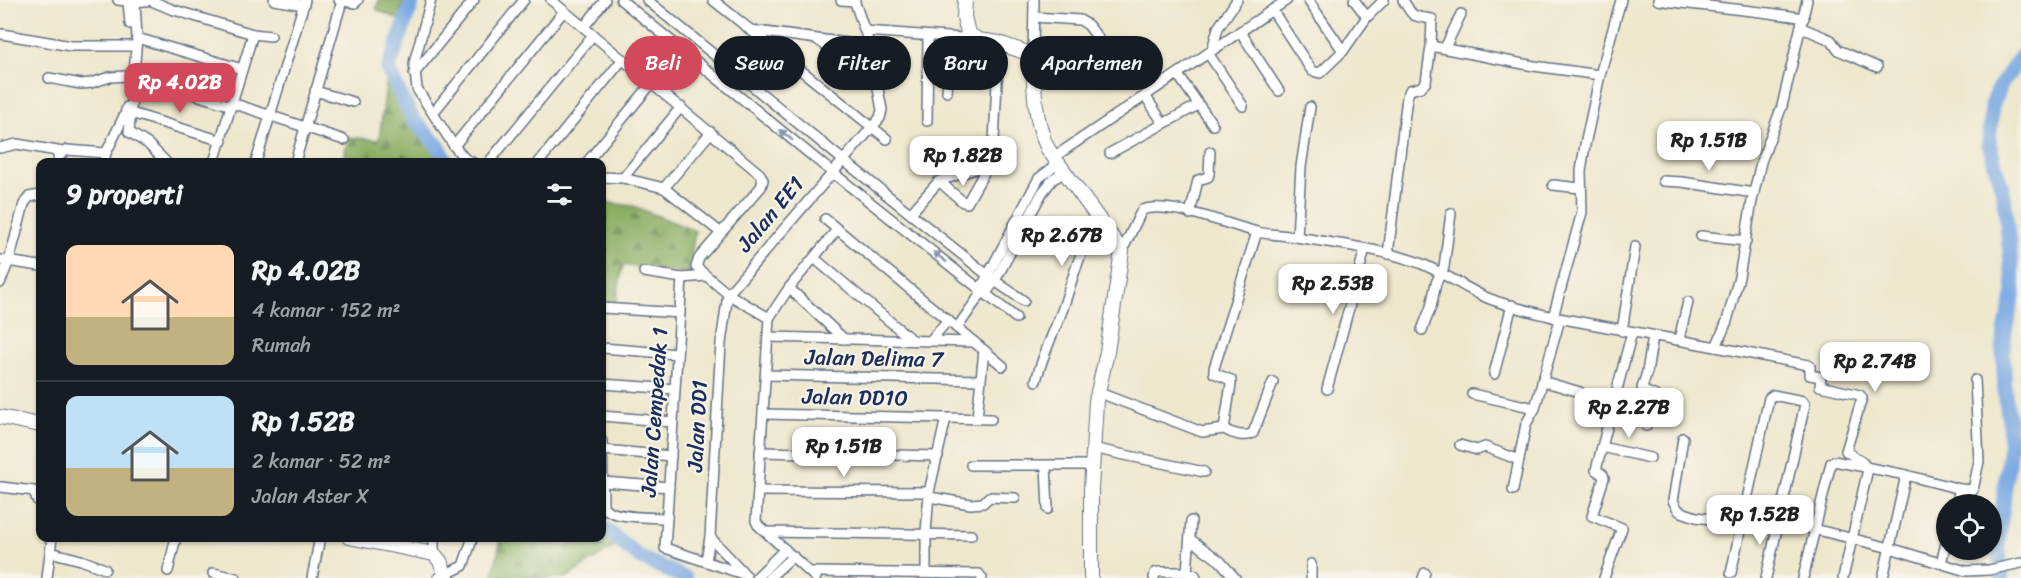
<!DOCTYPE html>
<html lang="id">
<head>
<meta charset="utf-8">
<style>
	:root { --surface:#171b24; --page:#242831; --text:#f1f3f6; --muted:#9ea1a6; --line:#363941; --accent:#d1495b }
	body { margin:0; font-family:Sriracha,sans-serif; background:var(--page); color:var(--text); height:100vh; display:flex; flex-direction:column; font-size:22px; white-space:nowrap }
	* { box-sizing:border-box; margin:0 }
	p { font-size:20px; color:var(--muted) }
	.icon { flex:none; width:33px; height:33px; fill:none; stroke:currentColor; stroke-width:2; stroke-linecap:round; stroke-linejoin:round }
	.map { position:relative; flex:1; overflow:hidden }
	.details { position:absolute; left:36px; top:158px; width:570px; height:384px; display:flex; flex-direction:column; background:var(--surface); border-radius:12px; box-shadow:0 2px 4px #0004 }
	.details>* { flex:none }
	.top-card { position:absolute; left:624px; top:36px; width:570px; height:54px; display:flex; gap:12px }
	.tools { position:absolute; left:1936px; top:494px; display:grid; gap:12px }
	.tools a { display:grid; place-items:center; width:66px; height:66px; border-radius:50%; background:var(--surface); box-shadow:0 2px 4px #0004; font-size:30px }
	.price { position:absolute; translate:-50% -51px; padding:0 14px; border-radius:12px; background:#fff; color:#222; font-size:20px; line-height:39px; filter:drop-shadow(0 2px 3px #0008) }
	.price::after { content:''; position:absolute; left:50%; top:36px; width:18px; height:14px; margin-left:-9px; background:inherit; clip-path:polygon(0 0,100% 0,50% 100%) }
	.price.active { background:var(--accent); color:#fff }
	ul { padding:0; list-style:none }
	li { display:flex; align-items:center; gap:18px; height:150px; padding:0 30px }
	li+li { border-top:2px solid var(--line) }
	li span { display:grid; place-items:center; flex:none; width:168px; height:120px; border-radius:12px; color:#555 }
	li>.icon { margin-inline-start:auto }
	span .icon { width:72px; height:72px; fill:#fffc; stroke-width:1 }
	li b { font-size:26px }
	h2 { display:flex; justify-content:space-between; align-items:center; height:72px; padding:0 30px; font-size:26px }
	.pill { padding:0 21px; border-radius:27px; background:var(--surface); box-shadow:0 2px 4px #0004; font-size:21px; line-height:54px }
	.pill.active { background:var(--accent); color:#fff }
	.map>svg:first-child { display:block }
	.forest { fill:url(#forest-firs); stroke:#526f61; stroke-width:1.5 }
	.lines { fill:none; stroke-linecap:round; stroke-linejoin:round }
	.river { stroke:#78a8e3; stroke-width:15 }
	.street-casing { stroke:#646f84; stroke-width:12 }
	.secondary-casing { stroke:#646f84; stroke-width:16 }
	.street { stroke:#fff; stroke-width:9 }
	.secondary { stroke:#fff; stroke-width:14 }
	.oneway { fill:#8d97ae }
	.labels { text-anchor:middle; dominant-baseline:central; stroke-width:4.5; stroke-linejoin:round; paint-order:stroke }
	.street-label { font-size:22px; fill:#1b2f5e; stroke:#f7f3e8 }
</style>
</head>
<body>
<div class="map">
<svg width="2021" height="578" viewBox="0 0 2021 578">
	<defs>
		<pattern id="forest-firs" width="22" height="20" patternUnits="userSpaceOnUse" patternTransform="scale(1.5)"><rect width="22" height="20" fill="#8aaf64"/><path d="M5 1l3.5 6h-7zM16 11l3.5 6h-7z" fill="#708f56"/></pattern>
	</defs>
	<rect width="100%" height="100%" fill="#f7f3e8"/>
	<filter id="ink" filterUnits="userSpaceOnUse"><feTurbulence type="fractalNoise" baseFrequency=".0167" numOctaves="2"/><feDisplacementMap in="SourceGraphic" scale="12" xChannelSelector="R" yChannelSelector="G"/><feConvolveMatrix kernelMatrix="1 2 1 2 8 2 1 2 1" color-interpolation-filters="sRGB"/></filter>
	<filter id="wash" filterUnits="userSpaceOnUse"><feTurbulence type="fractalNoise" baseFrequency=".008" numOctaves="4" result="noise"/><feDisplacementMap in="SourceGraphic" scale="24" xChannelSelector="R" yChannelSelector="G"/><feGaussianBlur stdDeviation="1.35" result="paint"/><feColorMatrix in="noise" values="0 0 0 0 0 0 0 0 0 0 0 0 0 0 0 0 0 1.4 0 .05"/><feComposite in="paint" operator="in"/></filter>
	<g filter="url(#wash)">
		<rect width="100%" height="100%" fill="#ede7cc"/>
		<g class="forest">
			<path d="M379 0H413L404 22 376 9Z"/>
			<path d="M388 70 413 119 439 147 447 162H344L347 137 379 140Z"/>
			<path d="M602 202 633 206 695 231 688 274 623 265 615 308 602 309Z"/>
			<path d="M602 526 620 543 566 578H495L493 576 501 537H602Z"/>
		</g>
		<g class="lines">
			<g class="river">
				<path d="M413 0 388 70 413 119 439 147 447 162"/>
				<path d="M602 527 639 557 685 578"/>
				<path d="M2002 578 1998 545 2010 446 2009 421 2005 393 2003 351 2005 331 2014 292 2004 196 1989 143 1992 106 1999 88 2021 56"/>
			</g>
		</g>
	</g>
	<g filter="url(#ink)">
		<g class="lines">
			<defs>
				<g id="street">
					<path d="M118 0 135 2 154 0"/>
					<path d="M274 0 304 5"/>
					<path d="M339 0 355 3 358 0"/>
					<path d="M431 0 414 63 417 89 454 146 465 159 472 162"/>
					<path d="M551 0 760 174 763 180 761 187 699 258 696 267 728 294 769 318 756 521 758 525 816 578"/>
					<path d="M621 0 832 172 1016 318"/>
					<path d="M647 0 843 160 995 281 1024 301"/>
					<path d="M713 0 887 139"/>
					<path d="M841 0 855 1"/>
					<path d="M1308 0 1343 51"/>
					<path d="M1354 0 1367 17"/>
					<path d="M1403 0C1414 18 1411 16 1432 19L1431 46"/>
					<path d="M1658 0C1707 7 1755 10 1804 18"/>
					<path d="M128 1 130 24"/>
					<path d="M152 1 171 9 253 34 271 36"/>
					<path d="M135 2 137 38 129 132 148 144 166 162"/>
					<path d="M1272 10 1312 71 1320 73 1343 51 1367 17 1384 0"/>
					<path d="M1034 17 1080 20 1088 25 1098 38"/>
					<path d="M584 27 605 0"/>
					<path d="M1802 28 1831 40 1838 50 1845 53 1877 67"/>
					<path d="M750 30 870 46"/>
					<path d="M865 31 976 39"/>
					<path d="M1240 31 1279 91"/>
					<path d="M2 34 71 46H131"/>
					<path d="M137 38 242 69"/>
					<path d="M818 40 877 83"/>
					<path d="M1445 48 1461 14"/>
					<path d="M1212 50 1218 28 1237 0"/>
					<path d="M1208 53 1243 106"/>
					<path d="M1033 55 1034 0"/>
					<path d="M414 74 474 0"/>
					<path d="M1178 75 1213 125"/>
					<path d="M134 76 232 106"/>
					<path d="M49 78 81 84 91 83 110 77 128 76"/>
					<path d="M315 91 353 102"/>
					<path d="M947 92 951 38"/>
					<path d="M1146 97 1163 123"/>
					<path d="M232 103 344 140"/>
					<path d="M131 113 222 141"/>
					<path d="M433 113 524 0"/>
					<path d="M927 121 928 36"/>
					<path d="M994 141 999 43"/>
					<path d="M454 146 564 11"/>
					<path d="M0 148 17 144 63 152"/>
					<path d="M1110 153 1198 105"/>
					<path d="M58 157 67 150 106 153"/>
					<path d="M1054 157 1287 0"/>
					<path d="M104 162 106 153 125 114 127 107"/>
					<path d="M214 162 253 34"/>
					<path d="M256 162 305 0"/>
					<path d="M295 162 342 1"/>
					<path d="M489 162 593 35"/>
					<path d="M539 162 623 59"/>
					<path d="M587 162 652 83"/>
					<path d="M602 177 623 178 664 188 720 232"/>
					<path d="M623 178 681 107"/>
					<path d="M1663 181 1682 182 1754 193"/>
					<path d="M1553 185 1580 188"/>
					<path d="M664 188 711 132"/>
					<path d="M911 213 939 181 981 167H984L985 171 967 203 963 202 939 181"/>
					<path d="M1190 214 1198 180 1208 177 1209 174 1210 152"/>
					<path d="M825 219 1003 366"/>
					<path d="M1257 232 1214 368V373L1231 380V384L1224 429C1232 434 1245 438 1253 433L1273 382"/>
					<path d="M1701 236 1746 241"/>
					<path d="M1297 237 1301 167 1310 107"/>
					<path d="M1122 251 1142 210C1168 200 1228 225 1257 232 1271 235 1287 235 1302 238 1339 244 1378 249 1414 261 1438 269 1460 285 1483 296 1505 306 1530 311 1553 317L1582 212 1581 171 1585 145 1600 75 1621 0"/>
					<path d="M1388 254 1407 97 1410 90 1421 87 1426 82 1431 46 1534 66 1600 75"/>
					<path d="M814 258 912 340"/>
					<path d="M0 260 40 266"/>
					<path d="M644 272 682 278 706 276"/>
					<path d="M682 278 665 548 746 575"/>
					<path d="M0 283 9 261 24 204 29 197 40 195"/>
					<path d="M789 288 844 339"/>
					<path d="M982 294 986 293 995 281 1042 193 1053 179 1065 172"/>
					<path d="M602 308 680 313"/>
					<path d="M1553 317 1716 347 1727 321 1739 277 1752 201 1761 162 1782 106 1807 0"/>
					<path d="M769 318 789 288 835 232 839 231"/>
					<path d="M957 328 980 295V289L988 275 1033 189 1039 178 1059 163"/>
					<path d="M1422 330 1431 307 1436 283 1444 267 1451 213"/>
					<path d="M1622 331 1635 247"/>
					<path d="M768 337 974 342"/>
					<path d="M1679 339 1688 302"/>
					<path d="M930 341 948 320"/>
					<path d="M1716 347 1808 365 1810 366V375L1821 377 1820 386 1860 395 1862 398 1846 451 1862 462 1868 469 1843 578"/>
					<path d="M602 348 677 354"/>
					<path d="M1494 374 1512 305"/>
					<path d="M766 375 980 380"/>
					<path d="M1036 381C1042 357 1053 334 1062 311 1073 280 1078 247 1102 223"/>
					<path d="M1542 381 1580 392"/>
					<path d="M602 384 675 389"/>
					<path d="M1327 389 1365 249"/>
					<path d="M1097 392 1202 432 1224 429"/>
					<path d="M1472 394 1535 408 1560 319"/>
					<path d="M763 414 991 419"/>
					<path d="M602 416 673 422"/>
					<path d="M977 418 984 350"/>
					<path d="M1646 426 1656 401V396L1644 391 1642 388 1647 372 1653 336"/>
					<path d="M1683 438 1673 501 1679 511 1696 517 1717 520 1745 512 1890 548 1966 571 1989 570 2021 563"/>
					<path d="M602 441 603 506C611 519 651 517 667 518"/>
					<path d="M1460 445 1477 450 1485 447 1519 460"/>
					<path d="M1602 447 1650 458"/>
					<path d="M1092 448 1204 472"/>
					<path d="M603 450 671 456"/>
					<path d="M760 452 938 456"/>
					<path d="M971 465H1091"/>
					<path d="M1046 466 1048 509"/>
					<path d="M1906 475 1960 489 1973 490 1979 461 1975 380"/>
					<path d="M603 482 669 487"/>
					<path d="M1 487 34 491 37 500 40 501"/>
					<path d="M1513 490 1526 424 1535 408"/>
					<path d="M758 491 929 492"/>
					<path d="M929 497 971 504 983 503 989 497 1015 498"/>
					<path d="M1956 504 1960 489"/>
					<path d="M766 532 971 535"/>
					<path d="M434 537V554"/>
					<path d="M710 537 743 572"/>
					<path d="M1190 539 1220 561 1235 578"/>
					<path d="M50 552 81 560 105 569"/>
					<path d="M706 561 710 537 721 343 728 294 880 118 882 110 870 46 854 0"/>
					<path d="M1941 563 1947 539"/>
					<path d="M1311 564V578"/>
					<path d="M168 571 176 537"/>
					<path d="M811 572 979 574 982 578"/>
					<path d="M926 572V534L929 492 946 418"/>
					<path d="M1187 572 1191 521"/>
					<path d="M213 573 236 578"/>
					<path d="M1731 573 1769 398 1773 395 1803 401 1805 404 1766 578"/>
					<path d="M47 578 52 537"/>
					<path d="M312 578 320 537"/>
					<path d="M438 578 463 566 473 537"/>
					<path d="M756 578 785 549"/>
					<path d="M769 578 793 556"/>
					<path d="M1154 578 1155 573 1158 572H1187L1195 575 1196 578"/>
					<path d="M1423 578 1425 573"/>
					<path d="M1604 578 1622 528 1592 516 1604 478 1603 475 1596 470 1632 332"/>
					<path d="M1803 578 1831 463 1834 461 1906 475 1883 578"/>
				</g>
				<g id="secondary">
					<path d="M965 0 964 17 968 33 978 40 999 43 1033 55C1034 87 1034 121 1048 149L1122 251 1107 352 1096 401 1091 489V578"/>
					<path d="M0 417 40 425"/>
					<path d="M349 537 434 554 440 561 447 578"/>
				</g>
			</defs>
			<use href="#street" class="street-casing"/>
			<use href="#secondary" class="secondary-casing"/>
			<use href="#street" class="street"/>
			<use href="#secondary" class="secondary"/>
		</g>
		<defs><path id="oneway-solid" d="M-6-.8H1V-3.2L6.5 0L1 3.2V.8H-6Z" transform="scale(1.5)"/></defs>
		<g class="oneway">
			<use href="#oneway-solid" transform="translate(786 135) rotate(-141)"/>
			<use href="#oneway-solid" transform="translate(940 257) rotate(-142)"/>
		</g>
	</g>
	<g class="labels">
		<g class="street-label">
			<text transform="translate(770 214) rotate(-50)">Jalan EE1</text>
			<text transform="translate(874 358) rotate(1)">Jalan Delima 7</text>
			<text transform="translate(855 397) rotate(1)">Jalan DD10</text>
			<text transform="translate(654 412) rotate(-86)">Jalan Cempedak 1</text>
			<text transform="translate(697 426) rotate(-87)">Jalan DD1</text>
		</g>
	</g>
</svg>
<div class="tools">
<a><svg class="icon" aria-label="locate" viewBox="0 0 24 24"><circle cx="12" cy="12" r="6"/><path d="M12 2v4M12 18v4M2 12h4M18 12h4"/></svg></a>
</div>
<b class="price active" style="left:180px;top:114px">Rp 4.02B</b>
<b class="price" style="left:1709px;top:172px">Rp 1.51B</b>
<b class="price" style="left:963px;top:187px">Rp 1.82B</b>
<b class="price" style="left:1062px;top:267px">Rp 2.67B</b>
<b class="price" style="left:1333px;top:315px">Rp 2.53B</b>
<b class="price" style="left:1875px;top:393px">Rp 2.74B</b>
<b class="price" style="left:1629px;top:439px">Rp 2.27B</b>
<b class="price" style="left:844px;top:478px">Rp 1.51B</b>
<b class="price" style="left:1760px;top:546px">Rp 1.52B</b>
<div class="top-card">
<a class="pill active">Beli</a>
<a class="pill">Sewa</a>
<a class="pill">Filter</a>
<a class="pill">Baru</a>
<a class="pill">Apartemen</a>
</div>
<section class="details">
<h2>9 properti<svg class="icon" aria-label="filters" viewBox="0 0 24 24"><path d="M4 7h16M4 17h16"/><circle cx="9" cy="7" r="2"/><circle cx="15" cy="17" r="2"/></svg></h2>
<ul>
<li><span style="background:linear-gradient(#ffd9b3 60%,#c2b280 0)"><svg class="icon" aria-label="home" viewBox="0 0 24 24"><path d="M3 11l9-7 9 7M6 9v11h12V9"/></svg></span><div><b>Rp 4.02B</b><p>4 kamar · 152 m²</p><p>Rumah</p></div></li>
<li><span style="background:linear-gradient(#bfe0f5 60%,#c2b280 0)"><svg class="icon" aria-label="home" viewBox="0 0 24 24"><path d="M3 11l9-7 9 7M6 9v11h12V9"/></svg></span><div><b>Rp 1.52B</b><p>2 kamar · 52 m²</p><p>Jalan Aster X</p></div></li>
</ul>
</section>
</div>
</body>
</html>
